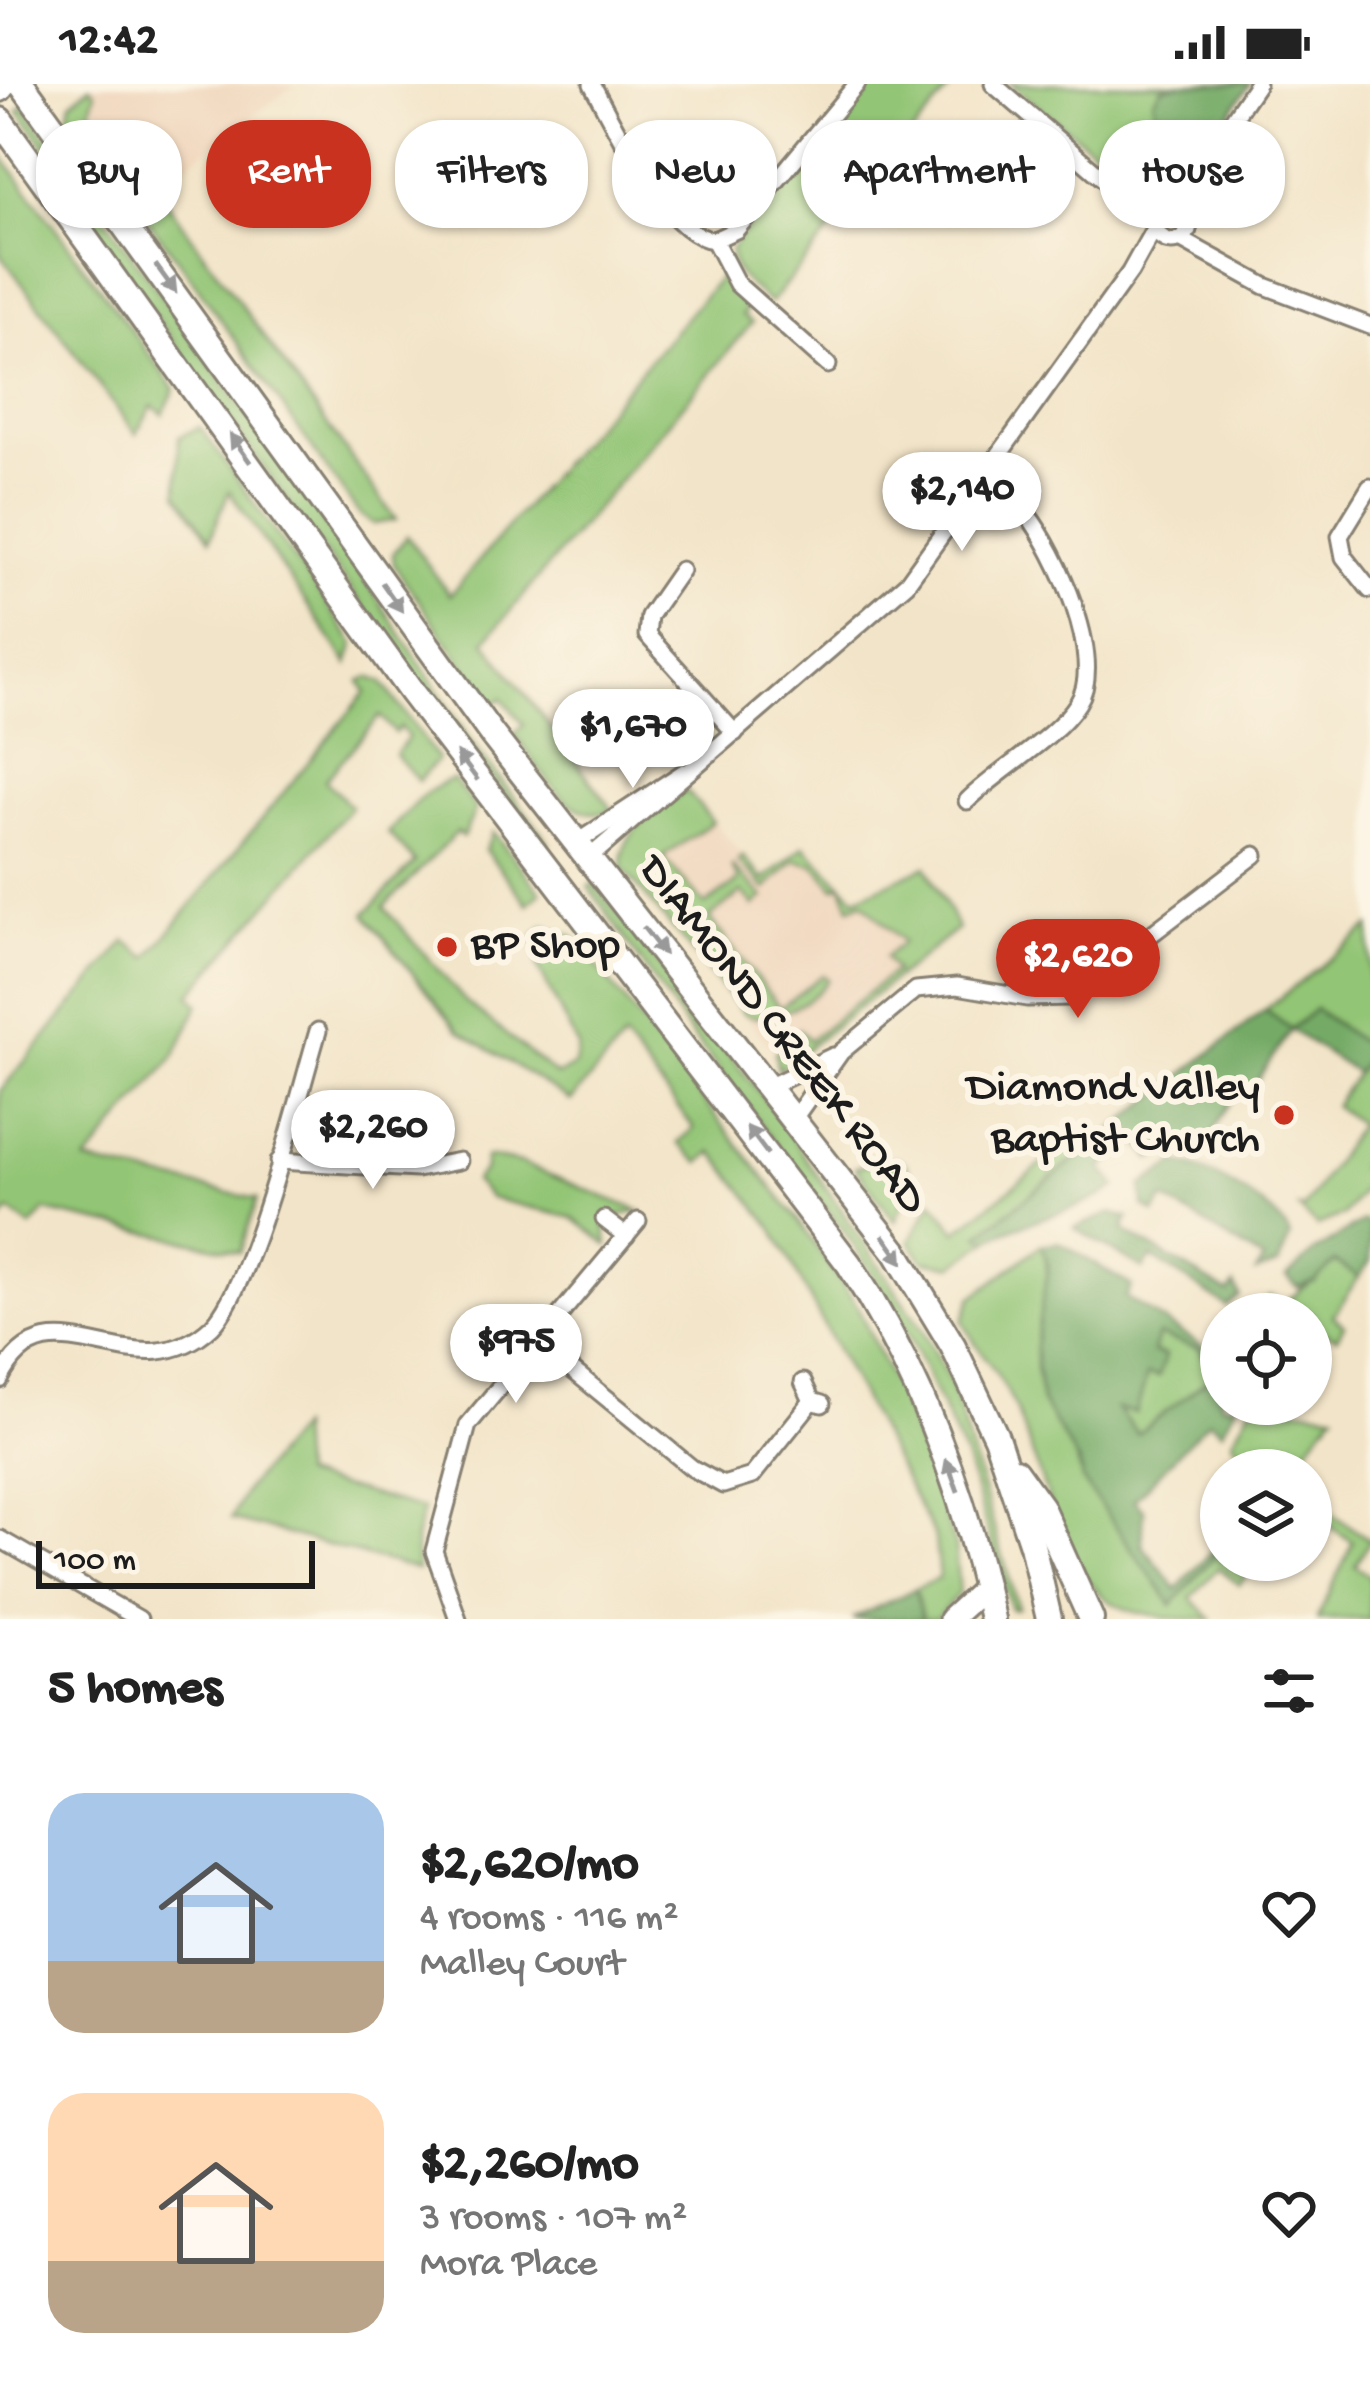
<!DOCTYPE html>
<html lang="en">
<head>
<meta charset="utf-8">
<style>
	:root { --surface:#fff; --page:#f6f6f6; --text:#222; --muted:#767676; --accent:#c8321e }
	body { margin:0; font-family:"Gochi Hand",sans-serif; background:var(--page); color:var(--text); height:100vh; display:flex; flex-direction:column; font-size:45px; white-space:nowrap }
	* { box-sizing:border-box; margin:0 }
	p { font-size:39px; color:var(--muted) }
	.icon { flex:none; width:66px; height:66px; fill:none; stroke:currentColor; stroke-width:2; stroke-linecap:round; stroke-linejoin:round }
	.map { position:relative; height:1535px; overflow:hidden }
	.drawer { display:flex; flex-direction:column; background:var(--surface); flex:1 }
	.drawer>* { flex:none }
	.banner { position:absolute; left:36px; top:36px; width:1299px; height:108px; display:flex; gap:24px }
	.fabs { position:absolute; left:1200px; top:1209px; display:grid; gap:24px }
	.fabs a { display:grid; place-items:center; width:132px; height:132px; border-radius:50%; background:var(--surface); box-shadow:0 3px 9px #0004; font-size:60px }
	.scale { position:absolute; left:36px; bottom:30px; width:279px; box-sizing:border-box; padding-left:12px; border:6px solid #1c1c1c; border-top:0; font-size:33px; line-height:42px; white-space:nowrap; color:#1c1c1c; -webkit-text-stroke:9px #fcf5e5; paint-order:stroke }
	.price { position:absolute; translate:-50% -102px; padding:0 27px; border-radius:42px; background:#fff; color:#222; font-size:39px; line-height:78px; filter:drop-shadow(0 3px 6px #0008) }
	.price::after { content:''; position:absolute; left:50%; top:72px; width:36px; height:27px; margin-left:-18px; background:inherit; clip-path:polygon(0 0,100% 0,50% 100%) }
	.price.active { background:var(--accent); color:#fff }
	ul { padding:0; list-style:none }
	li { display:flex; align-items:center; gap:36px; height:300px; padding:0 48px }
	li span { display:grid; place-items:center; flex:none; width:336px; height:240px; border-radius:36px; color:#555 }
	li>.icon { margin-inline-start:auto }
	span .icon { width:144px; height:144px; fill:#fffc; stroke-width:1 }
	li b { font-size:51px }
	h2 { display:flex; justify-content:space-between; align-items:center; height:144px; padding:0 48px; font-size:51px }
	.chip { padding:0 42px; border-radius:48px; background:var(--surface); box-shadow:0 3px 9px #0004; font-size:42px; line-height:108px }
	.chip.active { background:var(--accent); color:#fff }
	.status { display:flex; justify-content:space-between; align-items:center; height:84px; padding:0 60px; background:var(--surface); direction:ltr }
	.status svg { height:33px; fill:currentColor }
	.map>svg:first-child { display:block }
	.built { fill:#f0d6bc }
	.green { fill:#92c575; stroke:#577048; stroke-width:3 }
	.forest { fill:#75aa66; stroke:#486341; stroke-width:3; fill-rule:evenodd }
	.lines { fill:none; stroke-linecap:round; stroke-linejoin:round }
	.minor-casing { stroke:#878072; stroke-width:21 }
	.secondary-casing { stroke:#878072; stroke-width:27 }
	.primary-casing { stroke:#878072; stroke-width:30 }
	.minor { stroke:#fff; stroke-width:15 }
	.secondary { stroke:#fff; stroke-width:21 }
	.primary { stroke:#fff; stroke-width:24 }
	.oneway { fill:#999 }
	.poi-dot { fill:#c8321e; stroke:#fcf5e5; stroke-width:4.5 }
	.labels { text-anchor:middle; dominant-baseline:central; stroke-width:12; stroke-linejoin:round; paint-order:stroke }
	.poi-label { font-size:45px; fill:#1c1c1c; stroke:#fcf5e5; text-anchor:start }
	.street-label { font-size:45px; fill:#1c1c1c; stroke:#fcf5e5 }
</style>
</head>
<body>
<div class="status"><b>12:42</b><svg viewBox="0 0 49 12"><path d="M0 12V9h3v3zM5 12V6h3v6zM10 12V3h3v9zM15 12V0h3v12zM26 1h20v11H26zM47 4h2v5h-2z"/></svg></div>
<div class="map">
<svg width="1370" height="1535" viewBox="0 0 1370 1535">
	<rect width="100%" height="100%" fill="#fcf5e5"/>
	<filter id="ink" filterUnits="userSpaceOnUse"><feTurbulence type="fractalNoise" baseFrequency=".00833" numOctaves="2"/><feDisplacementMap in="SourceGraphic" scale="24" xChannelSelector="R" yChannelSelector="G"/><feConvolveMatrix kernelMatrix="1 2 1 2 8 2 1 2 1" color-interpolation-filters="sRGB"/></filter>
	<filter id="wash" filterUnits="userSpaceOnUse"><feTurbulence type="fractalNoise" baseFrequency=".004" numOctaves="4" result="noise"/><feDisplacementMap in="SourceGraphic" scale="48" xChannelSelector="R" yChannelSelector="G"/><feGaussianBlur stdDeviation="2.7" result="paint"/><feColorMatrix in="noise" values="0 0 0 0 0 0 0 0 0 0 0 0 0 0 0 0 0 1.4 0 .05"/><feComposite in="paint" operator="in"/></filter>
	<g filter="url(#wash)">
		<rect width="100%" height="100%" fill="#f2e4c8"/>
		<g class="built">
			<path d="M89 0H296L147 109 95 38V8Z"/>
			<path d="M686 706 763 796 804 762 856 814 926 782 958 845 778 987 775 968 623 785 621 769 632 749Z"/>
		</g>
		<g class="green">
			<path d="M869 0H954L770 219C752 203 729 190 731 164Z"/>
			<path d="M1010 0H1250L1165 113 1153 112Z"/>
			<path d="M90 2 96 8 91 25 96 38 147 109 156 103 396 436 374 440 359 430 179 177 68 33 71 18Z"/>
			<path d="M24 21 363 492 470 656 544 752 549 759 544 763 382 549 120 183 75 105 18 26Z"/>
			<path d="M0 69 175 305 163 330 152 322 136 350 0 170Z"/>
			<path d="M720 193 748 223 742 231 752 239 485 557 613 726C568 745 537 679 514 649L524 641 502 614 492 622 394 481 393 470 407 452 450 511Z"/>
			<path d="M200 343 355 560 348 580 229 407 210 455 178 409 179 353Z"/>
			<path d="M369 593 382 598 438 675 418 697 395 671 408 653 400 643 395 649 380 632 325 696 351 723 190 911 199 920 175 972 86 1078 257 1115 240 1168 45 1127 31 1143 10 1127 0 1138V1007L126 857 148 874 366 608 360 597Z"/>
			<path d="M453 695 476 724 463 753 457 748 384 823 466 918 557 992 575 981 578 963 538 883 535 851 544 842 573 852 798 1136 857 1222 911 1338 955 1462 959 1509 936 1535H922L915 1505 939 1494 935 1454 773 1144 713 1068 700 1079 678 1059 694 1044 624 955 571 1017 458 946 365 830 415 778 388 749C407 728 423 706 453 695Z"/>
			<path d="M686 706 713 738 663 773 705 821 739 797 731 781 764 813 754 822 742 808 709 834 780 924 823 891 828 895C815 918 769 942 744 930L623 785C616 747 660 726 686 706Z"/>
			<path d="M493 748 541 808 528 820 485 766Z"/>
			<path d="M804 762 856 814 926 782 958 845 778 987 775 969 799 945 809 956 895 887 885 873 903 858 863 818 850 823 841 800 835 804 815 781 795 776 766 805 738 777 743 772 764 796Z"/>
			<path d="M594 799 771 1023 919 1240 951 1299 1018 1524 1011 1525 965 1373 897 1227 844 1147 690 949 589 803Z"/>
			<path d="M1370 843V965L1316 925 1291 945 1265 926Z"/>
			<path d="M1362 980 1370 986V1069L1360 1084 1370 1095 1344 1131 1317 1142 1297 1123 1303 1126 1359 1040 1334 1022Z"/>
			<path d="M1084 1047 1094 1060 980 1150 989 1156 953 1182 924 1177 910 1157 933 1117 957 1147Z"/>
			<path d="M491 1073 520 1079 640 1127 613 1133 606 1144 608 1161 573 1134 490 1114 474 1097 485 1085V1074Z"/>
			<path d="M896 1074 906 1080 913 1097 895 1137 855 1083Z"/>
			<path d="M1041 1161C1057 1185 1034 1250 1036 1283 1040 1339 1077 1357 1082 1396L1172 1520 1221 1465V1476H1260L1239 1501 1218 1484 1191 1514 1211 1535C1177 1535 1134 1535 1105 1514 1061 1479 1036 1368 1011 1315 998 1287 976 1265 963 1237L972 1214Z"/>
			<path d="M1335 1178 1359 1193 1333 1232 1344 1241 1337 1254 1323 1248 1311 1275V1230H1249L1271 1212 1282 1221Z"/>
			<path d="M1158 1251 1199 1265 1216 1289 1138 1350 1115 1323 1164 1271 1153 1268Z"/>
			<path d="M1253 1320C1282 1320 1311 1327 1335 1328L1290 1386H1264L1232 1357Z"/>
			<path d="M298 1344 301 1392 423 1425 415 1456 417 1486 231 1435 246 1405Z"/>
			<path d="M1311 1415 1370 1456 1355 1482 1370 1492V1535H1317L1353 1458 1311 1430Z"/>
		</g>
		<g class="forest">
			<path d="M1181 0H1250L1172 111 1158 113 1146 102 1163 55 1153 16 1161 4Z"/>
			<path d="M1315 925 1370 965V986L1362 981 1356 989 1291 946 1251 1005 1237 1007 1205 1061 1182 1063 1152 1075 1136 1057 1102 1084 1117 1103C1078 1129 1030 1133 989 1156L979 1151 1265 926 1291 945Z"/>
			<path d="M1176 1079C1206 1081 1281 1125 1290 1153L1278 1181 1256 1188 1263 1176 1164 1115 1155 1129 1144 1123 1142 1102Z"/>
			<path d="M1111 1129 1129 1134 1123 1146 1228 1209 1234 1201 1240 1212 1227 1223 1152 1173 1143 1185 1074 1144Z"/>
			<path d="M1364 1137 1370 1140V1177L1359 1193 1335 1178 1314 1198 1297 1203 1287 1193 1314 1168Z"/>
			<path d="M1059 1158 1132 1202 1126 1213 1221 1274V1320H1237L1222 1347 1209 1336 1134 1416 1144 1426 1142 1461 1177 1505 1221 1457V1465L1172 1521 1082 1396 1080 1381 1041 1317 1035 1262 1048 1181 1041 1161ZM1158 1251 1199 1265 1216 1289 1137 1350 1117 1325 1136 1329 1147 1291 1159 1293 1165 1272 1153 1268Z"/>
			<path d="M915 1505 922 1535H852Z"/>
		</g>
	</g>
	<g filter="url(#ink)">
		<g class="lines">
			<defs>
				<g id="minor">
					<path d="M592 0C613 39 667 153 714 156"/>
					<path d="M993 0 1155 139"/>
					<path d="M1173 123 1257 0"/>
					<circle cx="1172" cy="140" r="17"/>
					<path d="M1188 135 1201 97"/>
					<path d="M1180 155 1265 202 1370 242"/>
					<path d="M714 156 736 146 857 0"/>
					<path d="M714 156 737 200 828 281"/>
					<path d="M1370 403 1340 452 1344 473 1370 506"/>
					<path d="M681 486 649 532 647 551 735 649"/>
					<path d="M967 717C998 686 1056 654 1078 619 1106 575 1057 469 1027 430 1016 416 1000 405 985 394"/>
					<path d="M576 759 684 688"/>
					<path d="M589 774 907 499 1130 188 1155 143"/>
					<path d="M768 1003 833 972"/>
					<path d="M793 1036 841 968 916 906 957 902 1027 914 1069 913 1255 771"/>
					<path d="M279 1077 417 1085 459 1077"/>
					<path d="M604 1135 626 1152"/>
					<path d="M537 1257 692 1384 723 1401 752 1392 812 1317"/>
					<path d="M0 1296C48 1197 135 1315 212 1242 252 1203 299 1010 318 947"/>
					<path d="M803 1298 812 1317 822 1320"/>
					<path d="M0 1455 139 1535"/>
					<path d="M458 1535 434 1467 468 1341 638 1137"/>
				</g>
				<path id="secondary" d="M950 1535 985 1503"/>
				<g id="primary">
					<path d="M22 0 493 652 896 1168 953 1262 996 1353 1032 1461 1049 1535"/>
					<path d="M0 5 4 0"/>
					<path d="M0 36 412 609 849 1180C920 1289 965 1409 992 1535"/>
					<path d="M1015 1387 1041 1423 1091 1535"/>
				</g>
			</defs>
			<use href="#minor" class="minor-casing"/>
			<use href="#secondary" class="secondary-casing"/>
			<use href="#primary" class="primary-casing"/>
			<use href="#minor" class="minor"/>
			<use href="#secondary" class="secondary"/>
			<use href="#primary" class="primary"/>
		</g>
		<defs><path id="oneway-solid" d="M-6-.8H1V-3.2L6.5 0L1 3.2V.8H-6Z" transform="scale(3)"/></defs>
		<g class="oneway">
			<use href="#oneway-solid" transform="translate(166 195) rotate(54)"/>
			<use href="#oneway-solid" transform="translate(240 364) rotate(-125)"/>
			<use href="#oneway-solid" transform="translate(392 513) rotate(55)"/>
			<use href="#oneway-solid" transform="translate(467 682) rotate(-127)"/>
			<use href="#oneway-solid" transform="translate(654 857) rotate(52)"/>
			<use href="#oneway-solid" transform="translate(757 1056) rotate(-127)"/>
			<use href="#oneway-solid" transform="translate(893 1165) rotate(55)"/>
			<use href="#oneway-solid" transform="translate(952 1391) rotate(-110)"/>
		</g>
	</g>
	<g class="poi-dot">
		<circle cx="447" cy="863" r="12"/>
		<circle cx="1284" cy="1031" r="12"/>
	</g>
	<g class="labels">
		<g class="poi-label">
			<text x="471" y="863">BP Shop</text>
			<text x="1260" y="1005" text-anchor="end">Diamond Valley<tspan x="1260" dy="52">Baptist Church</tspan></text>
		</g>
		<g class="street-label">
			<text transform="translate(781 952) rotate(52)">DIAMOND CREEK ROAD</text>
		</g>
	</g>
</svg>
<div class="fabs">
<a><svg class="icon" aria-label="locate" viewBox="0 0 24 24"><circle cx="12" cy="12" r="6"/><path d="M12 2v4M12 18v4M2 12h4M18 12h4"/></svg></a>
<a><svg class="icon" aria-label="layers" viewBox="0 0 24 24"><path d="M12 4l9 5-9 5-9-5zM3 14l9 5 9-5"/></svg></a>
</div>
<div class="scale">100 m</div>
<b class="price" style="left:962px;top:470px">$2,140</b>
<b class="price" style="left:633px;top:707px">$1,670</b>
<b class="price active" style="left:1078px;top:937px">$2,620</b>
<b class="price" style="left:373px;top:1108px">$2,260</b>
<b class="price" style="left:516px;top:1322px">$975</b>
<div class="banner">
<a class="chip">Buy</a>
<a class="chip active">Rent</a>
<a class="chip">Filters</a>
<a class="chip">New</a>
<a class="chip">Apartment</a>
<a class="chip">House</a>
</div>
</div>
<section class="drawer">
<h2>5 homes<svg class="icon" aria-label="filters" viewBox="0 0 24 24"><path d="M4 7h16M4 17h16"/><circle cx="9" cy="7" r="2"/><circle cx="15" cy="17" r="2"/></svg></h2>
<ul>
<li><span style="background:linear-gradient(#a9c7e8 70%,#b9a48a 0)"><svg class="icon" aria-label="home" viewBox="0 0 24 24"><path d="M3 11l9-7 9 7M6 9v11h12V9"/></svg></span><div><b>$2,620/mo</b><p>4 rooms · 116 m²</p><p>Malley Court</p></div><svg class="icon" aria-label="heart" viewBox="0 0 24 24"><path d="M12 20l-8-8c-3-5 5-10 8-4 3-6 11-1 8 4z"/></svg></li>
<li><span style="background:linear-gradient(#ffd9b3 70%,#b9a48a 0)"><svg class="icon" aria-label="home" viewBox="0 0 24 24"><path d="M3 11l9-7 9 7M6 9v11h12V9"/></svg></span><div><b>$2,260/mo</b><p>3 rooms · 107 m²</p><p>Mora Place</p></div><svg class="icon" aria-label="heart" viewBox="0 0 24 24"><path d="M12 20l-8-8c-3-5 5-10 8-4 3-6 11-1 8 4z"/></svg></li>
</ul>
</section>
</body>
</html>
